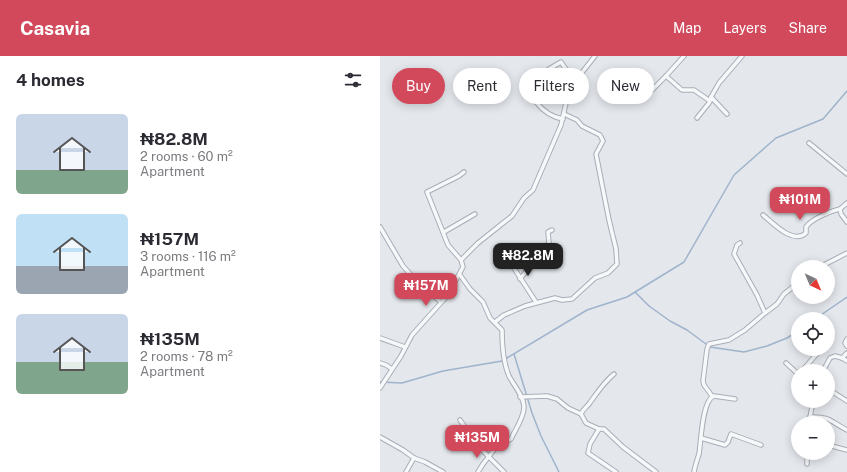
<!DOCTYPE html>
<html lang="en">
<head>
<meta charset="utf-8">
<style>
	:root { --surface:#fff; --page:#f2f2f3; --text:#2b2b33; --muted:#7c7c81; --accent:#d1495b }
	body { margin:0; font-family:"Public Sans",sans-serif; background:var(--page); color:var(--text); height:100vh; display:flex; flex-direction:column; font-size:15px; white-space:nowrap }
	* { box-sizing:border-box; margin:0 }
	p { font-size:13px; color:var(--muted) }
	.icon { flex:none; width:22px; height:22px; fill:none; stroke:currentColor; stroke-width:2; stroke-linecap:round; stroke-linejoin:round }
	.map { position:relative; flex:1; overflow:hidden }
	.side { display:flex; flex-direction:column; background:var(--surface); width:380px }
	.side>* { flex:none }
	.hud { position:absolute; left:12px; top:12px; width:380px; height:36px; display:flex; gap:8px }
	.needle { width:26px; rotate:136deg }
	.buttons { position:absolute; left:411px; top:204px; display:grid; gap:8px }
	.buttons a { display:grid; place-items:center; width:44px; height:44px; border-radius:50%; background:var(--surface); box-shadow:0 2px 10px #0003; font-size:20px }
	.price { position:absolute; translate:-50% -34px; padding:0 9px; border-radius:8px; background:var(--accent); color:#fff; font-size:13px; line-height:26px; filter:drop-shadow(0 1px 2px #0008) }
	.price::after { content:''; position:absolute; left:50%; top:24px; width:12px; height:9px; margin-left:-6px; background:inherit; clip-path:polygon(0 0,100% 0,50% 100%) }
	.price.current { background:#222; color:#fff }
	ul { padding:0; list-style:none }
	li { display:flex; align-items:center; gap:12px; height:100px; padding:0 16px }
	li span { display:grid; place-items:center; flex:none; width:112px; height:80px; border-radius:6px; color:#555 }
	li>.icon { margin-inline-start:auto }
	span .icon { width:48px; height:48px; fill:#fffc; stroke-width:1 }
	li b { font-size:17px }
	h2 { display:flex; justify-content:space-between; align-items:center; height:48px; padding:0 16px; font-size:17px }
	.pill { padding:0 14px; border-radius:18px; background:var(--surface); box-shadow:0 2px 10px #0003; font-size:14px; line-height:36px }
	.pill.current { background:var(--accent); color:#fff }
	header { display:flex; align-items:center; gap:24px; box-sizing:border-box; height:56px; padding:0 20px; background:var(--accent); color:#fff }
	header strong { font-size:19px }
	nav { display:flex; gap:22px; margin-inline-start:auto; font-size:14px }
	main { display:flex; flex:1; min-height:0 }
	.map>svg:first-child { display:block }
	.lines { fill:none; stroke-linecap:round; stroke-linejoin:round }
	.stream { stroke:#9fb4cc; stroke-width:1.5 }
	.street-casing { stroke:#a9aeb7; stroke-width:5.5 }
	.street { stroke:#f7f8fa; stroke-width:3.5 }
</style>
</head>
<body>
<header>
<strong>Casavia</strong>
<nav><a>Map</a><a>Layers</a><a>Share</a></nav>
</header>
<main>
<section class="side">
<h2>4 homes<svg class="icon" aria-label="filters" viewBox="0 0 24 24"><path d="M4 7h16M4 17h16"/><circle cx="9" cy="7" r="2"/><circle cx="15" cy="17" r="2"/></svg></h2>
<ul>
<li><span style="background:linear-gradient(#c9d6e8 70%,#7fa58c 0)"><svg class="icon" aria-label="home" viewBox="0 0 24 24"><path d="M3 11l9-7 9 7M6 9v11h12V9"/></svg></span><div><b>₦82.8M</b><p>2 rooms · 60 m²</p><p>Apartment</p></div></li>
<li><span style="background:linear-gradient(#bfe0f5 65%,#9aa5b1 0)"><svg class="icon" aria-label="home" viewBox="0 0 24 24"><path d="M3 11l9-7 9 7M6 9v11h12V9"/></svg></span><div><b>₦157M</b><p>3 rooms · 116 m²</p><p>Apartment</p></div></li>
<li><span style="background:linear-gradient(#c9d6e8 60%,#7fa58c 0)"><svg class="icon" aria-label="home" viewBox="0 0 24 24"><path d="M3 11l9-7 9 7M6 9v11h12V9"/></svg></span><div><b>₦135M</b><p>2 rooms · 78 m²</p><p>Apartment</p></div></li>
</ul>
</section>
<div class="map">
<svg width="467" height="416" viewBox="0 0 467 416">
	<rect width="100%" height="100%" fill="#e4e7ec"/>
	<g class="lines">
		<g class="stream">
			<path d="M255 236 269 250 290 265 307 274 330 291 364 296 387 290 407 282 418 275"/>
			<path d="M435 263 467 241"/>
			<path d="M134 298 152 357 161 380 179 416"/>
			<path d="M0 326 22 327 63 315 122 305 207 254 247 241 304 206 354 119 396 82 443 63 467 35"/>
		</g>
		<defs>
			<g id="street">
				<path d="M286 20 302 34H314L330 45"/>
				<path d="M272 34 286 20 304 0"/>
				<path d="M331 41 347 58"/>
				<path d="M317 62 329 47 331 41 339 27 362 0"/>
				<path d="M183 63C171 61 163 55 156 46 153 41 148 39 146 33L150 29 157 24 169 13 181 6 194 25"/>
				<path d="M429 87 467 118"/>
				<path d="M467 147 460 153 461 158 467 166"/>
				<path d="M383 159C393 167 413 189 426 177V171C431 163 451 155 460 153"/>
				<path d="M0 171 23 210 38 227 61 246"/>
				<path d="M64 176 95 158"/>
				<path d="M360 187 357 189 354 198 377 239 385 257"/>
				<path d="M128 203 156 246"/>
				<path d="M81 204 98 187 132 160 144 142 153 134 181 69 190 29 200 19 215 0"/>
				<path d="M440 211 467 197"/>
				<path d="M80 219 90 233 103 246 110 262 122 274C122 289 123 306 129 320 134 330 144 340 144 351 144 362 135 374 131 383L117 390 103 408 98 416"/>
				<path d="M140 223 157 202 160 195 169 187 168 176 172 174"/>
				<path d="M115 266 124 259 145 250 175 242 182 244 192 243 215 222 228 217 237 208 236 193 229 164 216 98 223 85 220 79 202 70 197 64 184 58"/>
				<path d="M0 282 25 291"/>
				<path d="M467 283 465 287 467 290"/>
				<path d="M448 285 452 280"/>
				<path d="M462 302 467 305"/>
				<path d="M0 307 6 309 12 313"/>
				<path d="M406 307 418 318"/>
				<path d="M422 315 441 293"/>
				<path d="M443 315 450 302 455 300 462 302 467 297"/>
				<path d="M0 332 21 300 32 279 67 240 83 211 81 204 68 189 47 136 79 120 84 116"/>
				<path d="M448 333 467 345"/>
				<path d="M332 340 324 329 323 325 327 293 329 288 349 284 365 274 385 257 397 248 404 238 418 227"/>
				<path d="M140 341 167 340 177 343 188 352 201 358 206 367 219 373H224L243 391 276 416"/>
				<path d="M201 358C202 354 206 352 209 348 217 337 223 327 234 318"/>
				<path d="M430 361C450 360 451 366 467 374"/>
				<path d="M80 364 99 391 124 416"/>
				<path d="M429 367 433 345"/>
				<path d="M219 373 210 388 208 397 236 416"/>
				<path d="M0 381 23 394 34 402 45 406 63 416"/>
				<path d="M321 382 345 389 348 386 351 378 381 389"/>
				<path d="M448 389 467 394"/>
				<path d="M427 408V397"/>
				<path d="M26 416 34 402"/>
				<path d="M314 416C315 410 317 404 319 398 321 386 322 344 334 340L355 343"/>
			</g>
		</defs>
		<use href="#street" class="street-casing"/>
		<use href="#street" class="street"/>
	</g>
</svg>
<div class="buttons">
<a><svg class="needle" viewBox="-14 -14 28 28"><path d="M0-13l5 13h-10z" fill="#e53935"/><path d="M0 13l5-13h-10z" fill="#7c7c81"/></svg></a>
<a><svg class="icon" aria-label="locate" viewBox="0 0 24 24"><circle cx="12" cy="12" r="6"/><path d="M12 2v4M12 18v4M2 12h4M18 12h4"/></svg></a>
<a>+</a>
<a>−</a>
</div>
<b class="price" style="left:420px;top:165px">₦101M</b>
<b class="price current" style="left:148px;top:221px">₦82.8M</b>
<b class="price" style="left:46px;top:251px">₦157M</b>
<b class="price" style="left:97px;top:403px">₦135M</b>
<div class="hud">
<a class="pill current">Buy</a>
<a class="pill">Rent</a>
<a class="pill">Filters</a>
<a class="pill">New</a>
</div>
</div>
</main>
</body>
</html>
